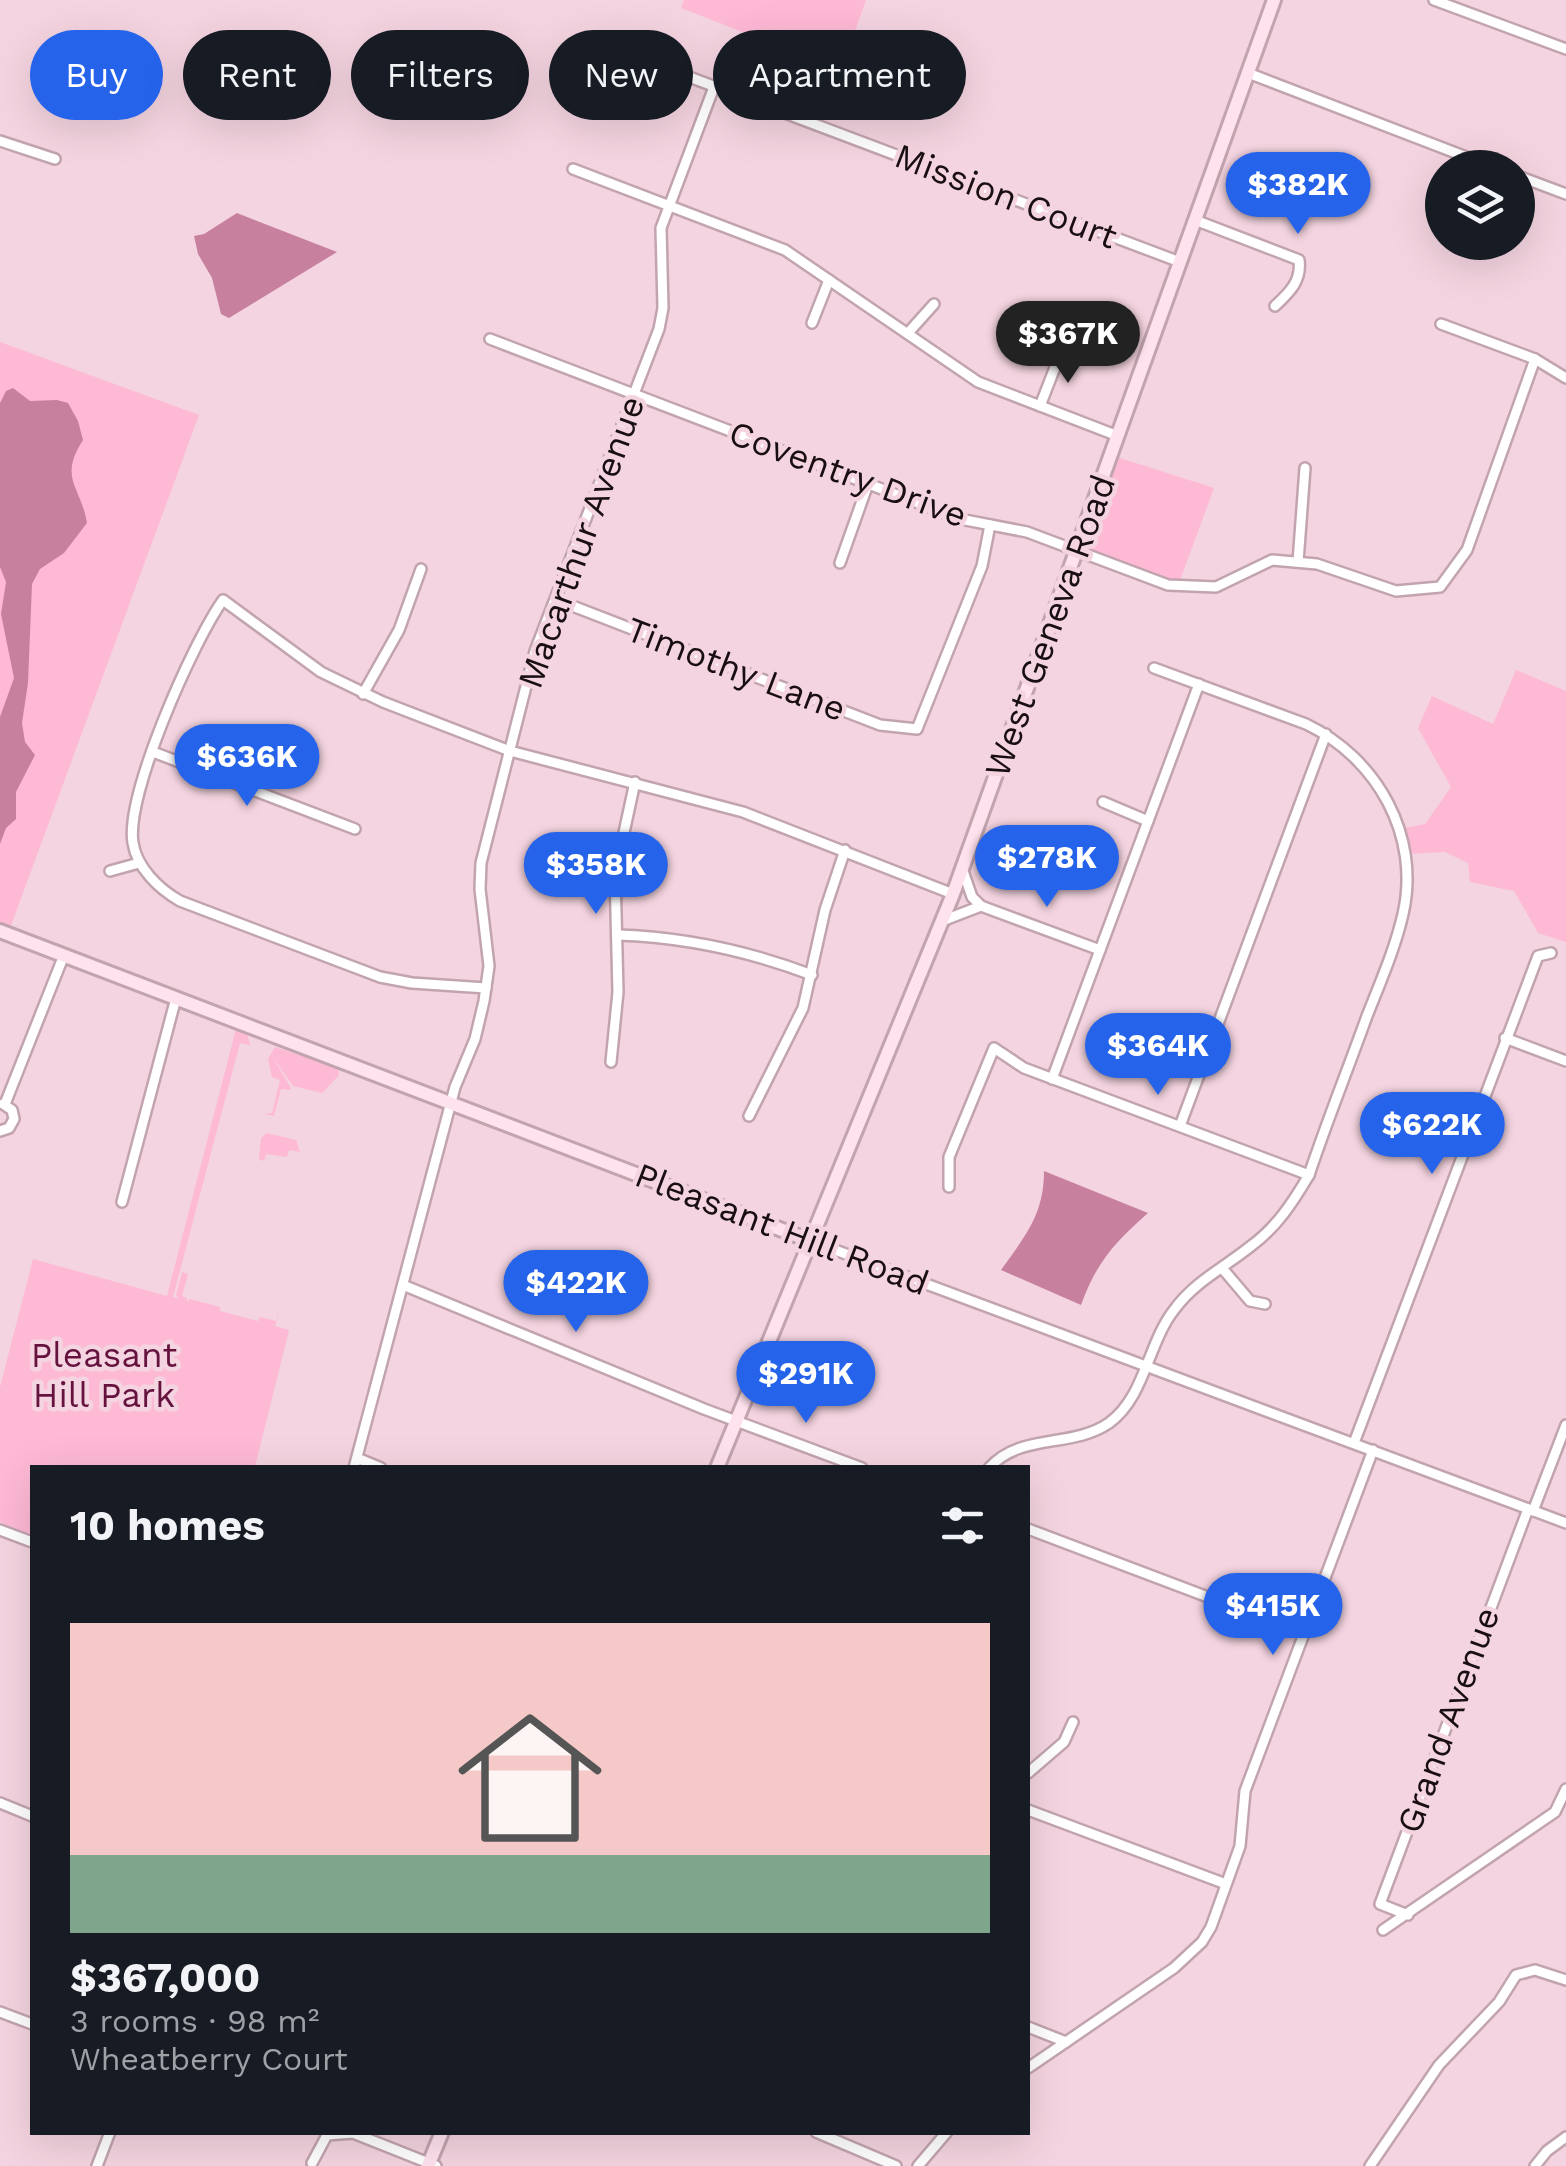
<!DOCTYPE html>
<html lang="en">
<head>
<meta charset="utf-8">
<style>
	:root { --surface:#171b24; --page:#242831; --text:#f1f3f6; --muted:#9ea1a6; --accent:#2563eb }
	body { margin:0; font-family:"Work Sans",sans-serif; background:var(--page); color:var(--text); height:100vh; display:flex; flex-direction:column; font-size:38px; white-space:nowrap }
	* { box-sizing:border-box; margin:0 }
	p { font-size:32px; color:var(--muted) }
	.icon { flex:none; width:55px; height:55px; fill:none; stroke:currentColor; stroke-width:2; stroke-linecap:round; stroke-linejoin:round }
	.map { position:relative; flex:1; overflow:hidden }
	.drawer { position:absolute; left:30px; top:1465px; width:1000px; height:670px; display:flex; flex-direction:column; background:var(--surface); border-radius:0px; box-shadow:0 10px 40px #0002 }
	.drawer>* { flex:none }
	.guide { position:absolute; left:30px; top:30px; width:1000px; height:90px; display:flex; gap:20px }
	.buttons { position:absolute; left:1425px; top:150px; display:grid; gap:20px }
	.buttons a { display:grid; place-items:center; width:110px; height:110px; border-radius:50%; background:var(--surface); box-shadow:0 10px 40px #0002; font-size:50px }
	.price { position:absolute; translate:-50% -85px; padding:0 22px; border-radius:35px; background:var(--accent); color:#fff; font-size:32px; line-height:65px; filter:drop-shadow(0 2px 5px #0008) }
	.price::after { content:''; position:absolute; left:50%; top:60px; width:30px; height:22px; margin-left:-15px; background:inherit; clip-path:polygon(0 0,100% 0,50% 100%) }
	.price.active { background:#222; color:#fff }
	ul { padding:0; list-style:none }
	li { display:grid; align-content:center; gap:20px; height:530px; padding:0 40px }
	li span { display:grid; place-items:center; height:310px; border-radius:0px; color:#555 }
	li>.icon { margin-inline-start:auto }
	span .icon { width:180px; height:180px; fill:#fffc; stroke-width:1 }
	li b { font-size:42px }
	h2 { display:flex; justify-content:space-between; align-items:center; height:120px; padding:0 40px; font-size:42px }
	.chip { padding:0 35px; border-radius:45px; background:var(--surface); box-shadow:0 10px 40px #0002; font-size:35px; line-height:90px }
	.chip.active { background:var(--accent); color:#fff }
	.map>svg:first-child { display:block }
	.green { fill:#feb9d5 }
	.water { fill:#c7819e }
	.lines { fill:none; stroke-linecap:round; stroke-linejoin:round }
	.street-casing { stroke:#c2a4af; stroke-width:14 }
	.secondary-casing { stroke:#c2a4af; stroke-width:18 }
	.street { stroke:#fff; stroke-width:9 }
	.secondary { stroke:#fee2ee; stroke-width:12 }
	.labels { text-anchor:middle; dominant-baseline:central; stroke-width:9; stroke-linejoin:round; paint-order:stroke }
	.street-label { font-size:35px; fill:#190f13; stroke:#f4d4e0 }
	.park-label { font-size:35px; fill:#65123e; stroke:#f4d4e0 }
</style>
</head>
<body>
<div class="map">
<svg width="1566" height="2166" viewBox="0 0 1566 2166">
	<rect width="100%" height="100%" fill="#f4d4e0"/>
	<g class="green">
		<path d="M684 0H866L841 70 681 8Z"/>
		<path d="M0 342 199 415 9 931 0 928Z"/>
		<path d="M1117 457 1214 488 1179 583 1083 549Z"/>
		<path d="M1516 670 1566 691V942L1538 933 1514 891 1470 882 1468 863 1445 852 1408 854 1404 828 1425 824 1451 787 1418 728 1432 696 1493 724Z"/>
		<path d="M236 1029 247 1033 250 1045 240 1043 173 1297 179 1299 176 1295 182 1272 188 1274 182 1296 187 1298V1302L190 1299 220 1307V1311L258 1321 260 1317 276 1321 282 1302 275 1326 289 1330 255 1467 32 1468V1535L0 1522V1387L33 1259 167 1296Z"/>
		<path d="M275 1047 338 1068 339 1075 322 1093 293 1086 272 1056 291 1088 290 1090 281 1089 274 1116 264 1114 272 1113 280 1080 272 1077 268 1059Z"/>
		<path d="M267 1133 296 1140 300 1152 289 1150 287 1157 266 1154 264 1161 259 1159 261 1138Z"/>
	</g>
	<g class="water">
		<path d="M237 213 337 252 229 318 221 314 212 278 198 254 194 236 204 234Z"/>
		<path d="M13 388 30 401 57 400 68 403 78 421 83 440C58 479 81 486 87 523L64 553 40 569 32 584 28 683 22 723 25 742 35 755 16 792V819L6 828 0 844V717L14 678 1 614 6 582 0 567V403L6 391Z"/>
		<path d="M1044 1171 1148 1213C1115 1242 1096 1263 1081 1305L1001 1270C1025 1236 1044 1215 1044 1171Z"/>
	</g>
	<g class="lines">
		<defs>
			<g id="street">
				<path d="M1434 0 1566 49"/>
				<path d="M607 46 1180 262"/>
				<path d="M1248 73 1495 168"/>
				<path d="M0 141 55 159"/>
				<path d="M573 169 785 250 978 382 1118 436"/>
				<path d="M1518 176 1566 194"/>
				<path d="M1195 220 1299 260C1302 281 1289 293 1275 306"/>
				<path d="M812 323 829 280"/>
				<path d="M1441 324 1535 359 1566 378"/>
				<path d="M908 333 934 304"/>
				<path d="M490 339 960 519 1027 532 1168 585 1216 587 1272 560 1317 564 1396 591 1440 587 1467 550 1535 359"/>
				<path d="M1040 406 1061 352"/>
				<path d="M1298 562 1305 468"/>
				<path d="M840 563 868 484"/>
				<path d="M557 600 880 725 917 729 982 566 990 525"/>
				<path d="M363 694 399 630 421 569"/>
				<path d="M153 752 355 829"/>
				<path d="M1103 802 1148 821"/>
				<path d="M110 871 139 863"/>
				<path d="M963 871 972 897 981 906 1100 950"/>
				<path d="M942 921 981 906"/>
				<path d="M617 935C684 937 749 951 812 975"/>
				<path d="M486 988 412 983 380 977 180 901C159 889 137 868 133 843 125 795 193 642 223 600L321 672 383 702 510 751 743 812 953 894"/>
				<path d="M1505 1038 1566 1061"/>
				<path d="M611 1062 618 992 615 874 635 782"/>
				<path d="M1052 1079 1199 684"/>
				<path d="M5 1104 64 955"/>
				<path d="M749 1116 803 1008 825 910 845 850"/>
				<path d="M1180 1126 1326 734"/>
				<path d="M0 1131 9 1128 14 1119 12 1110 3 1104"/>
				<path d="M949 1187V1157L994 1048 1024 1068 1309 1175"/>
				<path d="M122 1202 176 998"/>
				<path d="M811 1241 1566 1523"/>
				<path d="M1222 1268 1250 1301 1265 1304"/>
				<path d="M403 1285 704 1409 862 1468"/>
				<path d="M1354 1443 1538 956 1551 953"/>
				<path d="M357 1458 381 1468"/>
				<path d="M354 1468 455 1087 475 1039 484 1001 489 966 480 889 481 863 535 651 659 329 663 308 661 228 714 87"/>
				<path d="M989 1468C1022 1432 1071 1449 1109 1423 1145 1397 1148 1343 1174 1310 1194 1282 1225 1267 1251 1246 1277 1227 1293 1202 1309 1175 1327 1121 1348 1069 1367 1016 1380 983 1395 949 1403 914 1421 836 1377 758 1306 724L1154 668"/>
				<path d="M1533 1511 1566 1425"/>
				<path d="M1028 1529 1303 1633"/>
				<path d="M0 1530 32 1542"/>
				<path d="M1028 1773 1064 1742 1073 1722"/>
				<path d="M0 1803 32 1816"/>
				<path d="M1028 1810 1226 1884"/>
				<path d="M1408 1915 1380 1904 1528 1509"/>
				<path d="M1383 1930 1555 1812 1566 1789"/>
				<path d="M0 2012 32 2024"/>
				<path d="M1028 2027 1066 2042"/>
				<path d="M1028 2068 1174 1968 1202 1942 1211 1927 1240 1846 1245 1791 1373 1450"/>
				<path d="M816 2132 896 2166"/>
				<path d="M312 2163 327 2135 353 2133 436 2166"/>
				<path d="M97 2166 110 2132"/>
				<path d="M918 2166 947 2132"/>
				<path d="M1370 2166 1439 2065 1499 2002 1516 1975 1535 1970 1566 1980"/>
				<path d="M1535 2166 1547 2151 1566 2137"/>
			</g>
			<g id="secondary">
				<path d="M0 931 811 1241"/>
				<path d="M717 1468 953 894 1274 0"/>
				<path d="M428 2166 442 2132"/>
			</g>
		</defs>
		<use href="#street" class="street-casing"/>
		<use href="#secondary" class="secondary-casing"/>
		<use href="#street" class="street"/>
		<use href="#secondary" class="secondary"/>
	</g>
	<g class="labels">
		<g class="street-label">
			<text transform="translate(1006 196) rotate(21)">Mission Court</text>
			<text transform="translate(848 474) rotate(20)">Coventry Drive</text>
			<text transform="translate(581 542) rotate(-70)">Macarthur Avenue</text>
			<text transform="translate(1050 626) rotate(-70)">West Geneva Road</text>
			<text transform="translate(736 669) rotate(21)">Timothy Lane</text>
			<text transform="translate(782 1229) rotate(21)">Pleasant Hill Road</text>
			<text transform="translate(1448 1720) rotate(-70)">Grand Avenue</text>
		</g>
		<g class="park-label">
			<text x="104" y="1355">Pleasant<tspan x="104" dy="40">Hill Park</tspan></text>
		</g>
	</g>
</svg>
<div class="buttons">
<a><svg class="icon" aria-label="layers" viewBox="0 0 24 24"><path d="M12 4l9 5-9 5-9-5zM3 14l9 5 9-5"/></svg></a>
</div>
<b class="price" style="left:1298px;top:237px">$382K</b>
<b class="price active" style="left:1068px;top:386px">$367K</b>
<b class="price" style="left:247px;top:809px">$636K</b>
<b class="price" style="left:1047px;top:910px">$278K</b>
<b class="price" style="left:596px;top:917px">$358K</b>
<b class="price" style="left:1158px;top:1098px">$364K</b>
<b class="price" style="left:1432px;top:1177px">$622K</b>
<b class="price" style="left:576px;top:1335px">$422K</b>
<b class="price" style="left:806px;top:1426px">$291K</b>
<b class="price" style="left:1273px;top:1658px">$415K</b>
<div class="guide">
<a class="chip active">Buy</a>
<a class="chip">Rent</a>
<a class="chip">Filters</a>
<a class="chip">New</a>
<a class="chip">Apartment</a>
</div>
<section class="drawer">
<h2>10 homes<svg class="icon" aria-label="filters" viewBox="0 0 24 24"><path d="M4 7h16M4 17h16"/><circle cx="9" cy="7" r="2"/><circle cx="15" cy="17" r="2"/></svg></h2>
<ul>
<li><span style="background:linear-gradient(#f6c9c9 75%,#7fa58c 0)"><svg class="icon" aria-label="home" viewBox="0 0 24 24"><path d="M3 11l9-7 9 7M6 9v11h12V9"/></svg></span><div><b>$367,000</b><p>3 rooms · 98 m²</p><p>Wheatberry Court</p></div></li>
</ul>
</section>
</div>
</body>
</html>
